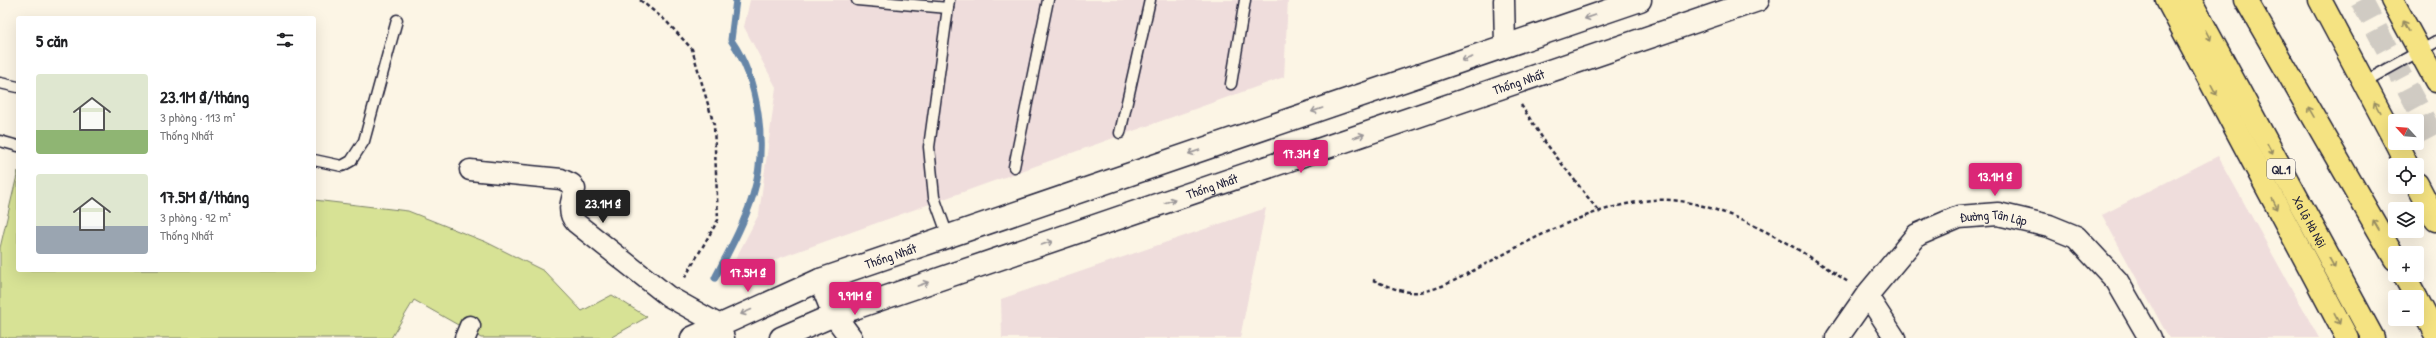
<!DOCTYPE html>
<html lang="vi">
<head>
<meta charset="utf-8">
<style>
	:root { --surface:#fff; --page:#f2f2f2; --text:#202124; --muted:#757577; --accent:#db2777 }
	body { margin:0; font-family:"Patrick Hand",sans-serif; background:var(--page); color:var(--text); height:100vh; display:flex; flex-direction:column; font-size:15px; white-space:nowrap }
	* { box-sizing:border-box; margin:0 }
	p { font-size:13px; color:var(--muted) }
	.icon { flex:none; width:22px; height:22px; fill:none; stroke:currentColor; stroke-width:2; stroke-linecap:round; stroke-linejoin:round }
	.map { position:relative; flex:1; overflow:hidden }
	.details { position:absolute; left:16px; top:16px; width:300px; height:256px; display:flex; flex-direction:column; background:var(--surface); border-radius:4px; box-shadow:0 4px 16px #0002 }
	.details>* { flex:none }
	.needle { width:26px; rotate:296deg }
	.controls { position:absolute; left:2388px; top:114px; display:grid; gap:8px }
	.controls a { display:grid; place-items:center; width:36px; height:36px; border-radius:4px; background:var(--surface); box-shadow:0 4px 16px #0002; font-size:20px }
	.price { position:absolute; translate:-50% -34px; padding:0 9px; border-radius:4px; background:var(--accent); color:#fff; font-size:13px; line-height:26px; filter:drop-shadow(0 1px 2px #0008) }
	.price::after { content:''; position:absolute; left:50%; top:24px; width:12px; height:9px; margin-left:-6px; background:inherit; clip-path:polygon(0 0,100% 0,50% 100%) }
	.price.active { background:#222; color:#fff }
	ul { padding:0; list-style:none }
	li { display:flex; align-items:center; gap:12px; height:100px; padding:0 20px }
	li span { display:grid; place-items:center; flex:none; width:112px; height:80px; border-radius:4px; color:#555 }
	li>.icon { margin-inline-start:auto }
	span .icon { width:48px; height:48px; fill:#fffc; stroke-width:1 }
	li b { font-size:17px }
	h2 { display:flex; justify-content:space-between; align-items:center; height:48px; padding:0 20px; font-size:17px }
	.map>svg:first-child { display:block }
	.built { fill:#efdddc }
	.green { fill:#d7e295; stroke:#7c8268 }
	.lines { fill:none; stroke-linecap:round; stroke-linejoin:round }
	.stream { stroke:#6686a8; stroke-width:7 }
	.highway-tunnel { stroke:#d0cbc3; stroke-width:22; stroke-dasharray:22 11; stroke-linecap:butt }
	.lane-casing { stroke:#22223b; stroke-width:13 }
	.street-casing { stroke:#22223b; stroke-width:23 }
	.secondary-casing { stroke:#22223b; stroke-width:25 }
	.highway-casing { stroke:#22223b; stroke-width:25 }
	.path { stroke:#22223b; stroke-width:2.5; stroke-dasharray:4 3; stroke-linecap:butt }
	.lane { stroke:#fcf5e5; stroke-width:10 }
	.street { stroke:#fcf5e5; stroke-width:20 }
	.secondary { stroke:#fcf5e5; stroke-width:22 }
	.highway { stroke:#f5e382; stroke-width:22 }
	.oneway { stroke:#9a9698 }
	.oneway2 { stroke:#968c62 }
	.labels { text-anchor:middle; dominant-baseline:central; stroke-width:3; stroke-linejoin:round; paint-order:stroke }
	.shield { fill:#fcf5e5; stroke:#63616e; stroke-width:1 }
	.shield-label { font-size:12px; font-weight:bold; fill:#22223b }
	.street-label { font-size:13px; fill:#22223b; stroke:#fcf5e5 }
</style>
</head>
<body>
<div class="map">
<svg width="2436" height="338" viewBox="0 0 2436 338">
	<rect width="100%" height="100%" fill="#fcf5e5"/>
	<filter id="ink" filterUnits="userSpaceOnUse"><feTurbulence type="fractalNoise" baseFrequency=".025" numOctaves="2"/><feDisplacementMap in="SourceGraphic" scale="8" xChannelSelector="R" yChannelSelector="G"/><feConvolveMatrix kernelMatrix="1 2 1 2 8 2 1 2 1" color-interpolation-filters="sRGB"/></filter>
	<g filter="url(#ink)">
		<g class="built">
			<path d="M750 0H1288L1284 77 726 277 759 214 776 87 744 27Z"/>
			<path d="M2218 156 2319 338H2169L2102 215Z"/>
			<path d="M1266 208 1240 338H1002L1001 299Z"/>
		</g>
		<path class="green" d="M18 171V270H314V200L408 211 486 242 544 271 582 311 612 295 647 317 610 338H481L414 300 391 338H0V248Z"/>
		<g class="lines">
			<path class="stream" d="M715 278C729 251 744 224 753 195 768 147 759 80 731 40L736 0"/>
			<path class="highway-tunnel" d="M2361 0 2436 142"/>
			<defs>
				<g id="lane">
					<path d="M857 0 948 8"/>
					<path d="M2364 82 2436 42"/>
					<path d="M0 83 18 87"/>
					<path d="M1231 84 1245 0"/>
					<path d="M1120 133 1150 0"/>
					<path d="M0 141 18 146"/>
					<path d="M314 160 342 166 351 161 364 141 397 20"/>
					<path d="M1014 167 1048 0"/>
					<path d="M948 236 934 197 929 147 949 0"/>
				</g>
				<g id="street">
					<path d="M1504 0 1505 46"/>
					<path d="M470 170 561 179 572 184 575 189C571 202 566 212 576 223L668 296 718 324 724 338"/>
					<path d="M1867 295 1895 338"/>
					<path d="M465 338 470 326"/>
				</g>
				<g id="secondary">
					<path d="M820 280 834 315 851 338"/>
					<path id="s1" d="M692 338 820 280 1640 0"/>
					<path id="s2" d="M781 338 834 315 1758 0"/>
					<path id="s3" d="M1837 338 1867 295 1917 235 1959 217 1998 214 2049 226 2076 237 2117 281 2150 338"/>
				</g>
				<g id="highway">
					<path d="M2167 0 2347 338"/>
					<path id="s4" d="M2190 0 2373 338"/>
					<path d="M2246 0 2395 259"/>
					<path d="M2320 0 2395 141"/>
					<path d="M2392 0 2436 81"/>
					<path d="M2396 143 2407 165"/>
					<path d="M2417 184 2436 220"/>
					<path d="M2404 275 2416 297"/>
					<path d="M2417 299 2436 335"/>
				</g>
			</defs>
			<use href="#lane" class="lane-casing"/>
			<use href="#street" class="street-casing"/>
			<use href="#secondary" class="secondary-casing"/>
			<use href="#highway" class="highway-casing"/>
			<g class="path">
				<path d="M640 0 666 21 692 49 714 125 718 220 684 279"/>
				<path d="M1521 105 1545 142 1600 213"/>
				<path d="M1373 280C1386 286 1405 294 1420 292 1447 288 1471 271 1495 259 1543 233 1597 205 1653 200 1716 195 1798 248 1848 282"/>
			</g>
			<use href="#lane" class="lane"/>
			<use href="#street" class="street"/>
			<use href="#secondary" class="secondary"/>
			<use href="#highway" class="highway"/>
		</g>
		<defs><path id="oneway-shaft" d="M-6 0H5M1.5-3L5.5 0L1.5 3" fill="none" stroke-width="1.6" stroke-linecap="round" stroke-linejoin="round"/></defs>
		<g class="oneway">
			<use href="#oneway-shaft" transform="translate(1590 17) rotate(161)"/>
			<use href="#oneway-shaft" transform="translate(1467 59) rotate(161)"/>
			<use href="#oneway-shaft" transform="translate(1317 110) rotate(161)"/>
			<use href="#oneway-shaft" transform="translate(1359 136) rotate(-19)"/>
			<use href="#oneway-shaft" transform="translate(1194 152) rotate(161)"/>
			<use href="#oneway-shaft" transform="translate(1170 201) rotate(-19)"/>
			<use href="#oneway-shaft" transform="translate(1047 243) rotate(-19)"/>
			<use href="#oneway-shaft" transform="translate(923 284) rotate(-19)"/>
			<use href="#oneway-shaft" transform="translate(746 312) rotate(156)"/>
		</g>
		<g class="oneway2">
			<use href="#oneway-shaft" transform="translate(2406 26) rotate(-119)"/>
			<use href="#oneway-shaft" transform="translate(2208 35) rotate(62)"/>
			<use href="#oneway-shaft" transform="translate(2214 90) rotate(62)"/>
			<use href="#oneway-shaft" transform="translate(2377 107) rotate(-118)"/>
			<use href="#oneway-shaft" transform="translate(2311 112) rotate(-120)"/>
			<use href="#oneway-shaft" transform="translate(2270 149) rotate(62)"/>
			<use href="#oneway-shaft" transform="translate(2275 204) rotate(62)"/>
			<use href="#oneway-shaft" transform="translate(2376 225) rotate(-120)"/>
			<use href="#oneway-shaft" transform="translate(2332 263) rotate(61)"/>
			<use href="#oneway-shaft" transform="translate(2337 319) rotate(62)"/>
		</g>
	</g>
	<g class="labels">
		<rect class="shield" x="2267" y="159" width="28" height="20" rx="3"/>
		<g class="shield-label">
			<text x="2281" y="169">QL.1</text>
		</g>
		<g class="street-label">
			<text stroke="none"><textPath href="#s2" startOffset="781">Thống Nhất</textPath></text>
			<text stroke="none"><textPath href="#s2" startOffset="457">Thống Nhất</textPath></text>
			<text stroke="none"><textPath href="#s3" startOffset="211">Đường Tân Lập</textPath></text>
			<text stroke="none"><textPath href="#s4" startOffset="252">Xa lộ Hà Nội</textPath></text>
			<text stroke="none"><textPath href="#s1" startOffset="215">Thống Nhất</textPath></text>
		</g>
	</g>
</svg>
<div class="controls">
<a><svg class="needle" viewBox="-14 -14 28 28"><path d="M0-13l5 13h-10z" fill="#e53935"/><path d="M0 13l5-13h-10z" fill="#757577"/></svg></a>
<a><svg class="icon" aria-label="locate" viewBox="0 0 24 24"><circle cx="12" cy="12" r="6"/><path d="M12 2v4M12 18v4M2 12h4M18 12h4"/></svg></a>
<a><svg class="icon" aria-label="layers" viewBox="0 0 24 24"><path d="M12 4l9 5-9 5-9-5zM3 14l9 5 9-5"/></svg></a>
<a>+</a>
<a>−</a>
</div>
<b class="price" style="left:1301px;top:174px">17.3M ₫</b>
<b class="price" style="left:1995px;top:197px">13.1M ₫</b>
<b class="price active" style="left:603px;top:224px">23.1M ₫</b>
<b class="price" style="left:748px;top:293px">17.5M ₫</b>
<b class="price" style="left:855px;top:316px">9.91M ₫</b>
<section class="details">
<h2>5 căn<svg class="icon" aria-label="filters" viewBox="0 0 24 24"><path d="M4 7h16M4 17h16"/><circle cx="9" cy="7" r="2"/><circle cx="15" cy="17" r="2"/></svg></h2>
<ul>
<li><span style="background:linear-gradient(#dfe7d0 70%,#8fb573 0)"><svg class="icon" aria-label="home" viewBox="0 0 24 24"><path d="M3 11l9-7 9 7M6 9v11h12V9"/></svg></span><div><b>23.1M ₫/tháng</b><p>3 phòng · 113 m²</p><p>Thống Nhất</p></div></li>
<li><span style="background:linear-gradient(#dfe7d0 65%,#9aa5b1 0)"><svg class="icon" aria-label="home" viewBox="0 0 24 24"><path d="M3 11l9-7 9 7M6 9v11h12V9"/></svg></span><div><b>17.5M ₫/tháng</b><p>3 phòng · 92 m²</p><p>Thống Nhất</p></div></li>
</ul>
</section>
</div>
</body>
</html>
